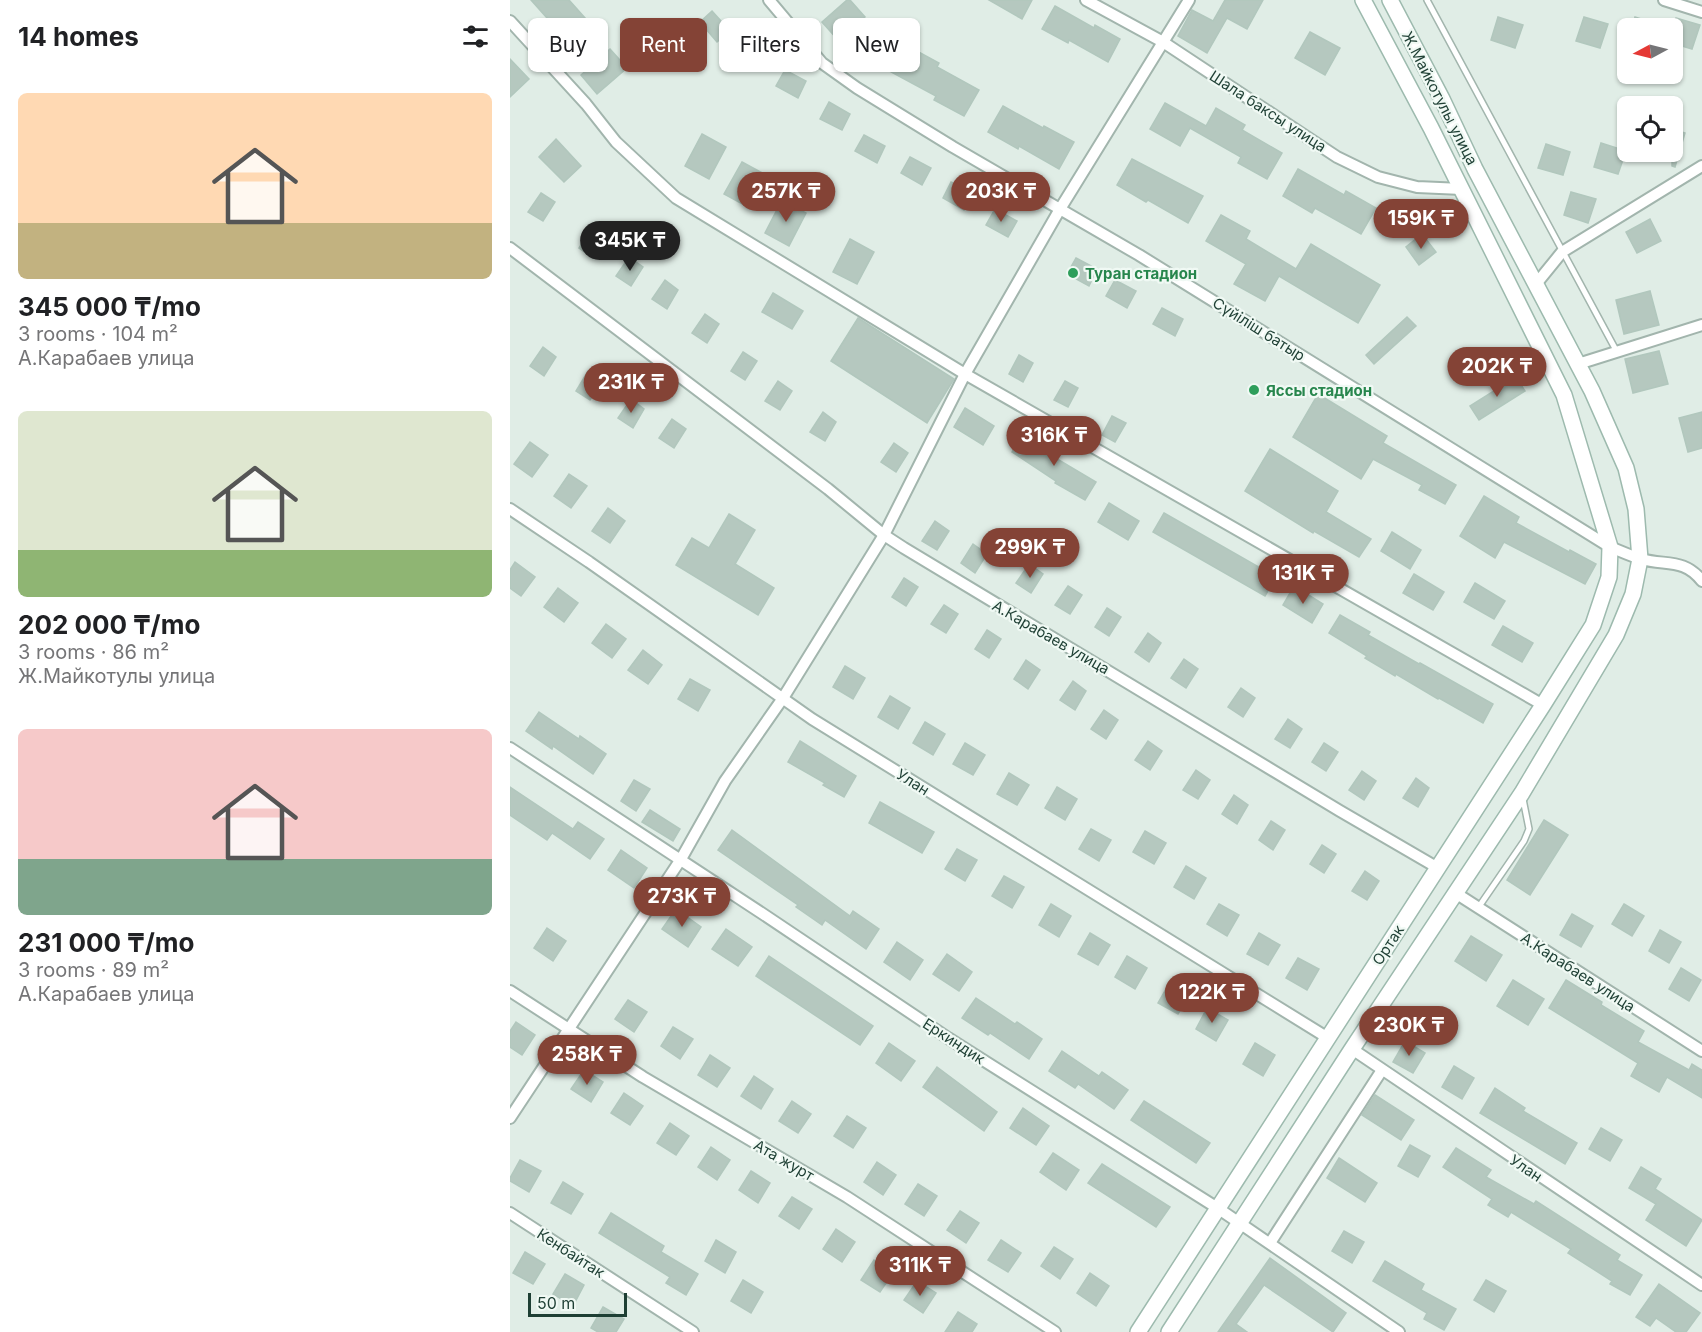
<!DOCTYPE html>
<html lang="en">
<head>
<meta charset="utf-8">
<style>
	:root { --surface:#fff; --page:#f6f6f6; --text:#202124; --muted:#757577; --accent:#844336 }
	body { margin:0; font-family:Inter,sans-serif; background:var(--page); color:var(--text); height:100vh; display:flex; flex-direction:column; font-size:22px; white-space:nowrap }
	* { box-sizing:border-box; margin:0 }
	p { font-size:20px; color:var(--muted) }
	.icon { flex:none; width:33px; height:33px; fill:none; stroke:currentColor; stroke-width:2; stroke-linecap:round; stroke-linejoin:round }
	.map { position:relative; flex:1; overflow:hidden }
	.drawer { display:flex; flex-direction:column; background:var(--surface); width:510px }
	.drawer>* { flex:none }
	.banner { position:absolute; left:18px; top:18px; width:570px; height:54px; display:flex; gap:12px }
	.needle { width:39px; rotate:263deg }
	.controls { position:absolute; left:1107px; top:18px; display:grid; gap:12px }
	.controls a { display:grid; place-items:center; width:66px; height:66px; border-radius:9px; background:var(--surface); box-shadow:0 2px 4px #0004; font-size:30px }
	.scale { position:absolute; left:18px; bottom:15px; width:99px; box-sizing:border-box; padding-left:6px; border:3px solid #1e3f34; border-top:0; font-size:16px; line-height:21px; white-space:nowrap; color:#1e3f34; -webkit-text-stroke:4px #f0f9f4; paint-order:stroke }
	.price { position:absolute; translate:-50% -51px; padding:0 14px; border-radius:21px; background:var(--accent); color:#fff; font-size:20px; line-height:39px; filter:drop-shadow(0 2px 3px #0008) }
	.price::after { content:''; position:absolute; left:50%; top:36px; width:18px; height:14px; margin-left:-9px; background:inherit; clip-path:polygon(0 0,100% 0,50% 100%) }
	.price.selected { background:#222; color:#fff }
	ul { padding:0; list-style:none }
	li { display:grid; align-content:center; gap:12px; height:318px; padding:0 18px }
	li span { display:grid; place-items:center; height:186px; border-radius:9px; color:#555 }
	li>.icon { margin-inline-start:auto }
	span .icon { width:108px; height:108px; fill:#fffc; stroke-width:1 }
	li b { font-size:26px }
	h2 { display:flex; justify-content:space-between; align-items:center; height:72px; padding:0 18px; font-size:26px }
	.chip { padding:0 21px; border-radius:9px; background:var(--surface); box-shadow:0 2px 4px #0004; font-size:21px; line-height:54px }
	.chip.selected { background:var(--accent); color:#fff }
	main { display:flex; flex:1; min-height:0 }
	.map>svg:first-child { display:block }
	.building { fill:#b5c8bf; stroke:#b1c7bd; stroke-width:1.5 }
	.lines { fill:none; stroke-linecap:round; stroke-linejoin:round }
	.lane-casing { stroke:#a2b5ad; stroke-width:8 }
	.street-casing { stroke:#a2b5ad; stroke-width:14 }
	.secondary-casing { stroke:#9dbaae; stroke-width:18 }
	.lane { stroke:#fff; stroke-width:5 }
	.street { stroke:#fff; stroke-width:10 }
	.secondary { stroke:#fff; stroke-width:15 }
	.leisure-dot { fill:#2e9e5b; stroke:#f0f9f4; stroke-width:2 }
	.labels { text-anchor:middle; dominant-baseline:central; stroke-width:4.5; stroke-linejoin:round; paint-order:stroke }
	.street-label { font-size:15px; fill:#1e3f34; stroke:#f0f9f4 }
	.leisure-label { font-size:15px; font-weight:bold; fill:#27864d; stroke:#f0f9f4; text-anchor:start }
</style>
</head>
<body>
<main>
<section class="drawer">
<h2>14 homes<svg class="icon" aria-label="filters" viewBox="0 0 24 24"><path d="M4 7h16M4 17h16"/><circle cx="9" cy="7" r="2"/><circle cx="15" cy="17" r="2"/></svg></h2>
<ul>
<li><span style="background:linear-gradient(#ffd9b3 70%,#c2b280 0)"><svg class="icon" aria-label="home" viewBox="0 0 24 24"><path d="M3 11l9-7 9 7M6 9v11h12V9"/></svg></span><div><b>345 000 ₸/mo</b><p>3 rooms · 104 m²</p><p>А.Карабаев улица</p></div></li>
<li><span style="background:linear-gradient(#dfe7d0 75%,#8fb573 0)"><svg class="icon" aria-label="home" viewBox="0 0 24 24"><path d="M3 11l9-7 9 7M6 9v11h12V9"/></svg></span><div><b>202 000 ₸/mo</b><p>3 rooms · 86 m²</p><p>Ж.Майкотулы улица</p></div></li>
<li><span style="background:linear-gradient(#f6c9c9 70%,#7fa58c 0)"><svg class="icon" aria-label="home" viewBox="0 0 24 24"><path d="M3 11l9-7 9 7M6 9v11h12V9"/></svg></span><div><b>231 000 ₸/mo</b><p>3 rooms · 89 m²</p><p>А.Карабаев улица</p></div></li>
</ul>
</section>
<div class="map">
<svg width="1192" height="1332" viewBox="0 0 1192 1332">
	<rect width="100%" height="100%" fill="#e0ede6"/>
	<g class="building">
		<path d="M21 0H59L75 18 45 44 29 25 37 18Z"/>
		<path d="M337 0H340L355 17 328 40 312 22Z"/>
		<path d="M479 0H522L512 19Z"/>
		<path d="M715 0H753L737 29 717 18 697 53 668 36 682 10 703 21Z"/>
		<path d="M545 6 584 28 585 25 610 39 598 62 559 40 558 43 532 29Z"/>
		<path d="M202 11 220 31 207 42 190 22Z"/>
		<path d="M988 17 1013 25 1005 48 981 40Z"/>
		<path d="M1074 17 1098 24 1090 48 1066 41Z"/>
		<path d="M1125 17 1153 26V28H1122Z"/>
		<path d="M1166 18 1190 25 1182 49 1162 43V27Z"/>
		<path d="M359 25 429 63 427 67 469 90 454 116 424 100 426 96 344 52Z"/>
		<path d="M800 32 830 48 815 75 785 58Z"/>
		<path d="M244 35 261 55 248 66 231 46Z"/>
		<path d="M100 49 117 68 87 94 71 75Z"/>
		<path d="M0 59 19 79 0 97Z"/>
		<path d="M275 70 296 81 288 98 266 86Z"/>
		<path d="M319 102 340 114 332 130 310 119Z"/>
		<path d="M655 103 696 126 706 108 735 125 732 130 772 153 757 179 728 163 731 157 680 128 670 146 640 129Z"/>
		<path d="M493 106 533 128 534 126 564 142 549 169 509 146 508 149 478 132Z"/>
		<path d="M1162 129 1175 133 1165 167 1162 166Z"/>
		<path d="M192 134 216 147 199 179 175 166Z"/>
		<path d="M354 135 375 146 367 163 345 151Z"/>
		<path d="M46 139 71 166 54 182 29 157Z"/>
		<path d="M1091 143 1116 151 1108 174 1084 167Z"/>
		<path d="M1036 144 1060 152 1053 175 1028 168Z"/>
		<path d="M400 157 421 168 412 185 391 173Z"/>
		<path d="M622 159 693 196 678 223 638 200 636 202 607 185Z"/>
		<path d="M232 162 256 175 238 207 214 194Z"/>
		<path d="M788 169 834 195 836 191 866 208 851 234 805 208 802 213 773 196Z"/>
		<path d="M441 182 463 193 454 210 433 198Z"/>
		<path d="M1061 192 1086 199 1078 223 1054 215Z"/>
		<path d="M31 193 45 202 33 221 18 212Z"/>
		<path d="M272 200 296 213 279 246 255 233Z"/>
		<path d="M485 209 507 221 498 237 476 225Z"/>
		<path d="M711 215 740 231 736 239 786 269 801 244 870 285 848 323 769 276 755 301 724 284 736 264 696 241Z"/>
		<path d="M1140 219 1151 241 1127 253 1116 232Z"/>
		<path d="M81 229 95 239 83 258 69 248Z"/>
		<path d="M912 234 926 252 909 265 896 247Z"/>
		<path d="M340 239 364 252 347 284 323 272Z"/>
		<path d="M119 257 133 267 121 286 106 276Z"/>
		<path d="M566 258 587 269 579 286 557 274Z"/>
		<path d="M155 280 168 290 157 309 142 299Z"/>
		<path d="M605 280 626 291 617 308 596 296Z"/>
		<path d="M1140 291 1149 325 1114 334 1106 300Z"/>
		<path d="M263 293 293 311 282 329 252 312Z"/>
		<path d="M652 308 673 319 665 336 643 324Z"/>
		<path d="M195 314 209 324 197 343 182 333Z"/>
		<path d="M897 317 906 326 864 364 856 355Z"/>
		<path d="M348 318 444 379 417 423 321 361Z"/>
		<path d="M33 347 46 357 34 376 20 366Z"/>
		<path d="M1149 351 1158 384 1123 393 1115 359Z"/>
		<path d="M233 352 247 361 235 380 221 371Z"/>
		<path d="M509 355 523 363 513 382 499 374Z"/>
		<path d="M78 371 92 381 80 400 66 391Z"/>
		<path d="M1006 377 1015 391 969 420 960 406Z"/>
		<path d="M268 381 282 391 270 410 255 401Z"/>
		<path d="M555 381 568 388 558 407 544 400Z"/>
		<path d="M808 394 877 436 873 443 946 485 935 504 909 490 912 485 863 459 851 479 783 437Z"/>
		<path d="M121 399 134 409 123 428 108 418Z"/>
		<path d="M455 408 484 426 473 445 444 427Z"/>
		<path d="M313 412 326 422 315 441 300 432Z"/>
		<path d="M1192 412V448L1178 452 1169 418Z"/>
		<path d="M602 416 616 423 605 442 592 435Z"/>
		<path d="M162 419 176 429 164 448 149 438Z"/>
		<path d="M514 434 544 454 542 456 586 482 575 500 545 483 546 481 502 452Z"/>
		<path d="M20 442 38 455 22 477 4 464Z"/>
		<path d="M384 443 398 453 386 472 371 462Z"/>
		<path d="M760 449 828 491 816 512 861 539 849 557 804 531 803 533 735 491Z"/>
		<path d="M59 474 77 486 61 508 44 496Z"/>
		<path d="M974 496 1009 517 1006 523 1059 552 1060 550 1086 564 1075 584 994 542 985 558 950 536Z"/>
		<path d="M599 503 629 521 618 540 588 522Z"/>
		<path d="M98 508 115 521 100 543 82 531Z"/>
		<path d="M654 513 766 577 755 596 643 532Z"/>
		<path d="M219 514 245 530 225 564 264 588 248 615 166 565 182 538 199 548Z"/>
		<path d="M425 521 439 531 427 550 412 541Z"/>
		<path d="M882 532 911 550 900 569 871 551Z"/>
		<path d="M463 544 477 554 465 573 451 563Z"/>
		<path d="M5 562 25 577 11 596 0 588V570Z"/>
		<path d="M519 564 533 574 521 593 506 583Z"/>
		<path d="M904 574 934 592 923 610 893 593Z"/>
		<path d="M394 578 408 587 396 606 382 597Z"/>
		<path d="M965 583 995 601 984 619 954 602Z"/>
		<path d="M558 586 572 595 560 614 545 605Z"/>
		<path d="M784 586 813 604 802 623 773 605Z"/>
		<path d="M48 588 68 603 54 622 34 607Z"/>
		<path d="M434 605 448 614 436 633 421 624Z"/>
		<path d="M597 608 611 617 599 636 585 627Z"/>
		<path d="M830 615 860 632 858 635 909 664 910 663 983 704 973 723 929 698 928 699 886 674 885 676 855 658 857 656 819 633Z"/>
		<path d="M96 624 116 639 102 658 82 643Z"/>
		<path d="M993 626 1023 643 1012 662 982 645Z"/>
		<path d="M477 630 491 639 479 658 465 649Z"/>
		<path d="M638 633 651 643 639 662 625 652Z"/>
		<path d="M133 650 152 665 138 684 118 670Z"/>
		<path d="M674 659 688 669 676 688 661 678Z"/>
		<path d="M516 660 530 670 518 689 504 679Z"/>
		<path d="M335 666 355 678 343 699 323 687Z"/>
		<path d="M180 679 200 690 188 711 168 699Z"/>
		<path d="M563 681 576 691 565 710 550 700Z"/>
		<path d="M731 688 745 698 733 717 718 707Z"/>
		<path d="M380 696 400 708 388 729 368 717Z"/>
		<path d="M594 710 608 720 596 739 581 729Z"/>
		<path d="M29 712 69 739 70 736 96 754 83 774 43 746 42 749 16 731Z"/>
		<path d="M778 719 792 729 780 748 765 739Z"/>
		<path d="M415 722 435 734 423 755 403 743Z"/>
		<path d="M290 741 346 776 334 797 313 785 315 783 278 762Z"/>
		<path d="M638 741 652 751 640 770 625 760Z"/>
		<path d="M455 743 475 755 463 775 443 764Z"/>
		<path d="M814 743 828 752 816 771 802 762Z"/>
		<path d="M686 770 700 780 688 799 673 790Z"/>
		<path d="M852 771 866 781 854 800 839 790Z"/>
		<path d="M499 773 519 785 507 805 487 794Z"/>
		<path d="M906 778 919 788 908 807 893 798Z"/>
		<path d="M124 780 140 789 126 811 111 801Z"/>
		<path d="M0 787 63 829 68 822 94 839 80 859 42 833 37 840 0 815Z"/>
		<path d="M547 787 567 799 555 820 535 808Z"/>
		<path d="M724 795 738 805 727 824 712 814Z"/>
		<path d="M370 802 424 832 412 853 359 823Z"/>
		<path d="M140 810 170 829 163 841 132 822Z"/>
		<path d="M1034 820 1058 835 1020 895 997 880Z"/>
		<path d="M761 821 775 830 763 850 749 840Z"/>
		<path d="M581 829 601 840 589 861 569 849Z"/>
		<path d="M222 830 340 916 343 911 369 929 356 949 315 920 312 925 286 907 288 905 208 850Z"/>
		<path d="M635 831 656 843 644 864 623 852Z"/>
		<path d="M812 845 826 854 814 873 800 864Z"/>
		<path d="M447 849 467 860 455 881 435 869Z"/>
		<path d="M111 850 137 868 124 888 98 870Z"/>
		<path d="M676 866 696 878 684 899 664 887Z"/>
		<path d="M855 871 869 881 857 900 842 891Z"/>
		<path d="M494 876 514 887 502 908 482 896Z"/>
		<path d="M541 904 561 916 549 937 529 925Z"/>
		<path d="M709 904 729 915 717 936 697 924Z"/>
		<path d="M1114 904 1134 916 1122 936 1102 924Z"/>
		<path d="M166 909 191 927 178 947 152 929Z"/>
		<path d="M1062 914 1083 926 1071 947 1050 935Z"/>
		<path d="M37 928 56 941 43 961 24 948Z"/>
		<path d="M216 929 242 947 228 966 202 949Z"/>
		<path d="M1150 930 1171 942 1159 963 1139 951Z"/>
		<path d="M580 933 600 945 588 965 568 954Z"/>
		<path d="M749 933 770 945 758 965 737 954Z"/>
		<path d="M961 936 992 955 976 981 945 961Z"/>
		<path d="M387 942 413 960 400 980 374 962Z"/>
		<path d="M437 954 462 972 449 991 423 974Z"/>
		<path d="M259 956 363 1026 350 1045 246 976Z"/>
		<path d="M617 956 637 968 625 989 605 977Z"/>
		<path d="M788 958 809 969 797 990 776 978Z"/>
		<path d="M1171 968 1191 980 1179 1001 1159 989Z"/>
		<path d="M1003 980 1034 999 1018 1025 987 1006Z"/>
		<path d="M1056 980 1092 1002 1091 1005 1134 1031 1128 1042 1179 1070 1182 1064 1192 1070V1098L1157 1077 1149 1092 1121 1076 1128 1063 1039 1008Z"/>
		<path d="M660 982 680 994 668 1014 648 1003Z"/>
		<path d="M466 998 505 1024 507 1022 532 1039 519 1059 480 1033 478 1035 452 1018Z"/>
		<path d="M118 1000 137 1012 124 1032 105 1019Z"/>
		<path d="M697 1008 718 1020 706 1041 686 1029Z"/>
		<path d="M6 1022 25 1035 12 1055 0 1047V1031Z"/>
		<path d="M163 1027 183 1039 170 1059 151 1046Z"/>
		<path d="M895 1041 915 1053 903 1073 883 1062Z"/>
		<path d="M379 1043 405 1061 391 1081 366 1063Z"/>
		<path d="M745 1043 765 1055 753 1076 733 1064Z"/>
		<path d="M552 1051 589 1076 592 1072 618 1090 604 1109 568 1084 565 1088 539 1071Z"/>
		<path d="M200 1055 220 1068 207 1087 188 1075Z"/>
		<path d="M944 1066 964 1078 952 1099 932 1087Z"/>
		<path d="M427 1067 487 1112 474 1131 413 1087Z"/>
		<path d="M74 1070 93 1082 81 1102 61 1089Z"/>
		<path d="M244 1076 263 1089 251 1109 231 1096Z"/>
		<path d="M985 1088 1015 1108 1013 1111 1067 1143 1055 1164 970 1113Z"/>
		<path d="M114 1093 133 1106 120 1125 101 1113Z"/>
		<path d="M865 1095 904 1120 891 1140 852 1115Z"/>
		<path d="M282 1101 301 1114 288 1133 269 1121Z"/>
		<path d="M634 1101 700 1143 686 1163 621 1120Z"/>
		<path d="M513 1108 539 1126 526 1145 500 1128Z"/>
		<path d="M337 1116 356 1128 343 1148 324 1136Z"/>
		<path d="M160 1123 179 1136 166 1155 147 1143Z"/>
		<path d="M1091 1128 1112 1140 1100 1161 1079 1149Z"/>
		<path d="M900 1145 920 1156 908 1177 888 1166Z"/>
		<path d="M201 1147 220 1160 207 1180 188 1167Z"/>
		<path d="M946 1148 981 1170 976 1177 1024 1204 1026 1201 1110 1255 1107 1260 1132 1275 1120 1295 1100 1284 1102 1281 1058 1253 1061 1249 1001 1212 998 1217 978 1205 982 1199 933 1167Z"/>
		<path d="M543 1153 569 1170 556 1190 530 1172Z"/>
		<path d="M829 1158 867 1183 855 1202 817 1178Z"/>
		<path d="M10 1160 31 1171 19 1192 0 1181V1178Z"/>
		<path d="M367 1162 386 1175 373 1195 354 1182Z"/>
		<path d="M592 1164 660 1207 646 1227 578 1183Z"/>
		<path d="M1131 1167 1151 1179 1145 1189 1192 1220 1176 1246 1136 1220 1146 1204 1119 1188Z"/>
		<path d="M241 1171 260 1183 248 1203 229 1190Z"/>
		<path d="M53 1182 73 1194 61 1214 41 1203Z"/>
		<path d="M408 1184 427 1196 414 1216 395 1204Z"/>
		<path d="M282 1197 302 1209 289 1229 269 1216Z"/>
		<path d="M450 1211 469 1223 456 1243 437 1230Z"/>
		<path d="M101 1213 154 1246 151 1252 188 1274 176 1295 156 1283 160 1277 89 1233Z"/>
		<path d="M326 1229 345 1242 332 1262 313 1249Z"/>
		<path d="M834 1231 854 1242 842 1263 822 1251Z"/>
		<path d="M206 1240 226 1252 215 1273 195 1261Z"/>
		<path d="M491 1240 511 1253 498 1272 478 1260Z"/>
		<path d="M544 1247 563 1259 550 1279 531 1266Z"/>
		<path d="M15 1252 35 1264 23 1284 3 1273Z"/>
		<path d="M760 1258 836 1313 823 1332 754 1285 726 1324 737 1332H708Z"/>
		<path d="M364 1260 383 1273 370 1292 351 1280Z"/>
		<path d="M875 1261 914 1284 911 1290 946 1309 934 1330 914 1319 917 1313 863 1281Z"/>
		<path d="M580 1273 599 1286 586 1306 567 1293Z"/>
		<path d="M55 1274 74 1285 63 1306 43 1294Z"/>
		<path d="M233 1280 253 1292 241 1313 221 1301Z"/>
		<path d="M976 1280 996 1291 984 1312 964 1300Z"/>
		<path d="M407 1281 426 1293 413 1313 394 1300Z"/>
		<path d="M1149 1284 1190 1313 1176 1332H1166L1146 1318 1140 1326 1126 1317Z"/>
		<path d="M93 1307 114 1319 106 1332H88L81 1328Z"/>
		<path d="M448 1312 467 1324 462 1332H435Z"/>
	</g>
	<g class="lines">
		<defs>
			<g id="lane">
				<path d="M917 0 1107 352"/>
				<path d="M968 908 1014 841 1019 829 1013 799"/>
			</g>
			<g id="street">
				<path d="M259 0 312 63 347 88 443 147 629 255 1100 547C1110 551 1121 556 1131 559 1156 566 1174 558 1192 581"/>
				<path d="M576 0 653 42 827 157 868 177 907 187 952 189"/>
				<path d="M1154 0 1192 12"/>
				<path d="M0 21 76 104 106 142 166 198 455 374 1033 705"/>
				<path d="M0 248 318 489 374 535 394 548 830 811 928 868"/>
				<path d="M1026 284 1052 252 1192 166"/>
				<path d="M1068 364 1192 325"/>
				<path d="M0 509 79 562 302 719 818 1038"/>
				<path d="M0 748 253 914 438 1038 709 1209 889 1332"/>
				<path d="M944 892 1192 1051"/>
				<path d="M0 991 133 1077 337 1197 545 1332"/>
				<path d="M842 1049 1192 1285"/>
				<path d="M0 1118 171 859 215 781 273 698 374 535 455 374 550 209 679 0"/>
				<path d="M0 1213 183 1332"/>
				<path d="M760 1243 872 1070"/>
			</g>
			<g id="secondary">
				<path d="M628 1332 1033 705 1083 625 1099 577 1100 547 1054 395 921 128 853 0"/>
				<path d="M659 1332 842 1049 1012 793 1106 635 1123 594 1130 559 1126 509 1116 468 1082 391 965 169 932 99 880 0"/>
			</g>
		</defs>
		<use href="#lane" class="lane-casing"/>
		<use href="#street" class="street-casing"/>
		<use href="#secondary" class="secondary-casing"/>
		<use href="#lane" class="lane"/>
		<use href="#street" class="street"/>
		<use href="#secondary" class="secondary"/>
	</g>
	<g class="leisure-dot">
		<circle cx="563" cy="273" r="6"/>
		<circle cx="744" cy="390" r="6"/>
	</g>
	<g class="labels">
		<g class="street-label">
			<text transform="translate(930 98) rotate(63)">Ж.Майкотулы улица</text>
			<text transform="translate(758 111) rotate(33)">Шала баксы улица</text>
			<text transform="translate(749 329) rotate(32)">Сүйіліш батыр</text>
			<text transform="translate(541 637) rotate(30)">А.Карабаев улица</text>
			<text transform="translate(403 782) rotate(32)">Улан</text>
			<text transform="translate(878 945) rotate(-57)">Ортак</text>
			<text transform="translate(1068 972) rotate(33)">А.Карабаев улица</text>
			<text transform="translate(444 1041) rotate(33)">Еркиндик</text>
			<text transform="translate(274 1160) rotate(30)">Ата журт</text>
			<text transform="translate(1016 1168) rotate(34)">Улан</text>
			<text transform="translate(61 1253) rotate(33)">Кенбайтак</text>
		</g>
		<g class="leisure-label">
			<text x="575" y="273">Туран стадион</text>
			<text x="756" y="390">Яссы стадион</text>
		</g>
	</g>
</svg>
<div class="controls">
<a><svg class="needle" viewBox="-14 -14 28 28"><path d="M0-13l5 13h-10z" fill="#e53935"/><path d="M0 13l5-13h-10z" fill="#757577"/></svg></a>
<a><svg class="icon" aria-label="locate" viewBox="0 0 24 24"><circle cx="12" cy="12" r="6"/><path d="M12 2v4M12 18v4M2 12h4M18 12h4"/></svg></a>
</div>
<div class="scale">50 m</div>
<b class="price" style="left:276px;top:223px">257K ₸</b>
<b class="price" style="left:491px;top:223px">203K ₸</b>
<b class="price" style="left:911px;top:250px">159K ₸</b>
<b class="price selected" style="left:120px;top:272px">345K ₸</b>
<b class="price" style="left:987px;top:398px">202K ₸</b>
<b class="price" style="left:121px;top:414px">231K ₸</b>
<b class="price" style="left:544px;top:467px">316K ₸</b>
<b class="price" style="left:520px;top:579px">299K ₸</b>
<b class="price" style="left:793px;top:605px">131K ₸</b>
<b class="price" style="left:172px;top:928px">273K ₸</b>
<b class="price" style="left:702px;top:1024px">122K ₸</b>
<b class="price" style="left:899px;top:1057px">230K ₸</b>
<b class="price" style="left:77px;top:1086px">258K ₸</b>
<b class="price" style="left:410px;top:1297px">311K ₸</b>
<div class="banner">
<a class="chip">Buy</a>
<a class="chip selected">Rent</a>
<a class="chip">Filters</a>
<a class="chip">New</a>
</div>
</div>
</main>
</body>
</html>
